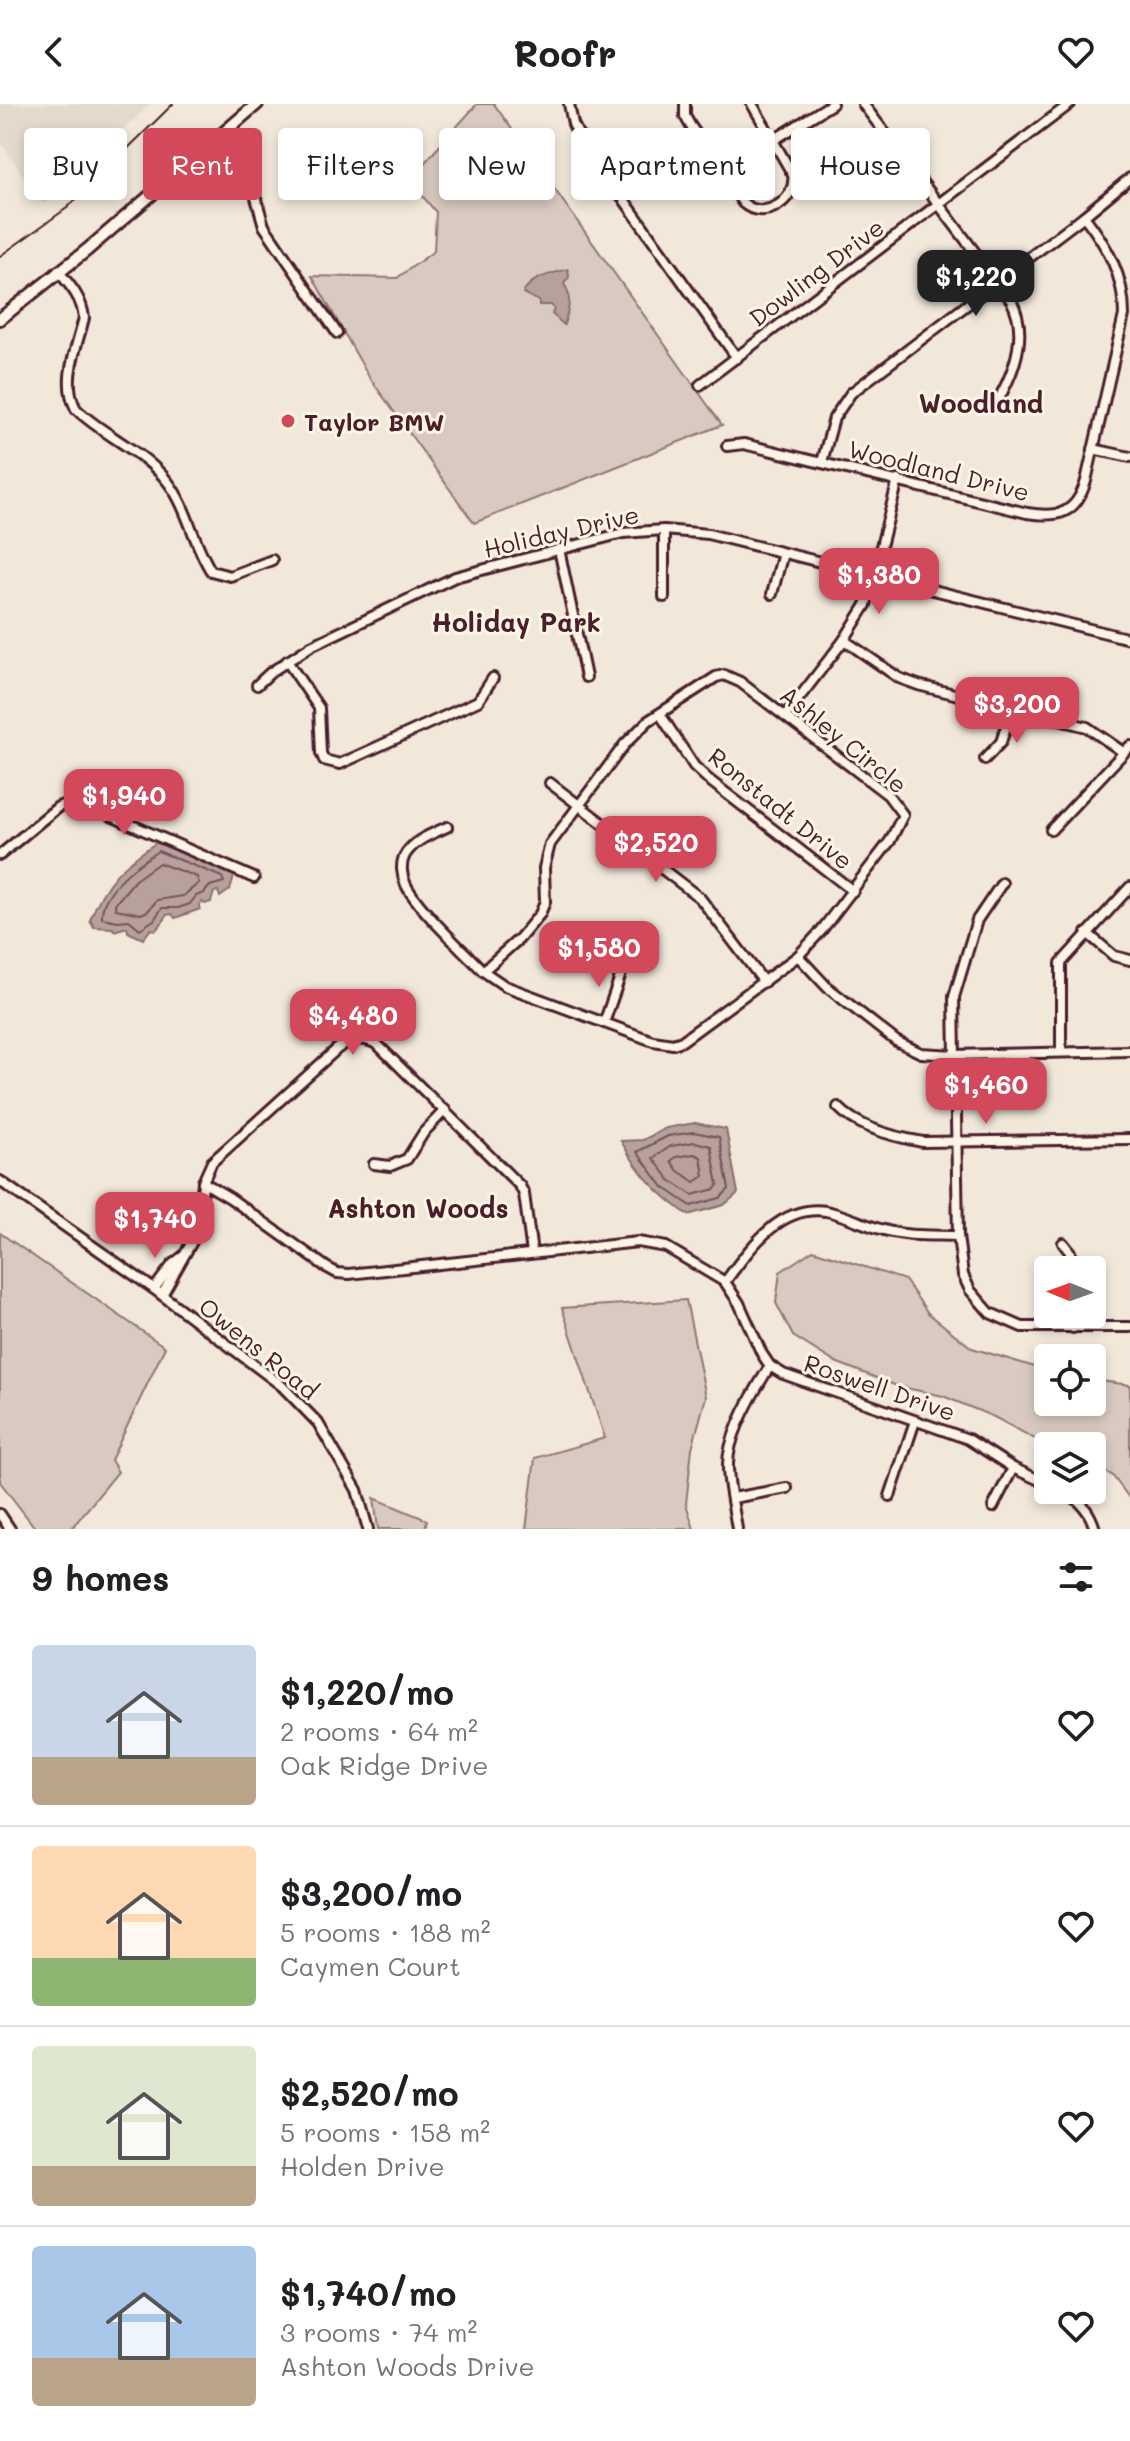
<!DOCTYPE html>
<html lang="en">
<head>
<meta charset="utf-8">
<style>
	:root { --surface:#fff; --page:#f2f2f2; --text:#202124; --muted:#757577; --line:#e0e0e0; --accent:#d1495b }
	body { margin:0; font-family:Mali,sans-serif; background:var(--page); color:var(--text); height:100vh; display:flex; flex-direction:column; font-size:30px; white-space:nowrap }
	* { box-sizing:border-box; margin:0 }
	p { font-size:26px; color:var(--muted) }
	.icon { flex:none; width:44px; height:44px; fill:none; stroke:currentColor; stroke-width:2; stroke-linecap:round; stroke-linejoin:round }
	.map { position:relative; height:1425px; overflow:hidden }
	.panel { display:flex; flex-direction:column; background:var(--surface); flex:1 }
	.panel>* { flex:none }
	.top-card { position:absolute; left:24px; top:24px; width:1082px; height:72px; display:flex; gap:16px }
	.needle { width:52px; rotate:271deg }
	.buttons { position:absolute; left:1034px; top:1152px; display:grid; gap:16px }
	.buttons a { display:grid; place-items:center; width:72px; height:72px; border-radius:8px; background:var(--surface); box-shadow:0 4px 12px #0003; font-size:40px }
	.price { position:absolute; translate:-50% -68px; padding:0 18px; border-radius:16px; background:var(--accent); color:#fff; font-size:26px; line-height:52px; filter:drop-shadow(0 2px 4px #0008) }
	.price::after { content:''; position:absolute; left:50%; top:48px; width:24px; height:18px; margin-left:-12px; background:inherit; clip-path:polygon(0 0,100% 0,50% 100%) }
	.price.on { background:#222; color:#fff }
	ul { padding:0; list-style:none }
	li { display:flex; align-items:center; gap:24px; height:200px; padding:0 32px }
	li+li { border-top:2px solid var(--line) }
	li span { display:grid; place-items:center; flex:none; width:224px; height:160px; border-radius:8px; color:#555 }
	li>.icon { margin-inline-start:auto }
	span .icon { width:96px; height:96px; fill:#fffc; stroke-width:1 }
	li b { font-size:34px }
	h2 { display:flex; justify-content:space-between; align-items:center; height:96px; padding:0 32px; font-size:34px }
	.pill { padding:0 28px; border-radius:8px; background:var(--surface); box-shadow:0 4px 12px #0003; font-size:28px; line-height:72px }
	.pill.on { background:var(--accent); color:#fff }
	header { display:flex; justify-content:space-between; align-items:center; height:104px; padding:0 32px; background:var(--surface); font-size:36px; font-weight:800 }
	.map>svg:first-child { display:block }
	.built { fill:#e4d9cd }
	.green { fill:#d8cac0; stroke:#917476; stroke-width:2 }
	.water { fill:#b6a19c; stroke:#8b6d6f; stroke-width:2 }
	.lines { fill:none; stroke-linecap:round; stroke-linejoin:round }
	.shore { stroke:#755358; stroke-width:2 }
	.minor-casing { stroke:#4a1f2b; stroke-width:14 }
	.major-casing { stroke:#4a1f2b; stroke-width:16 }
	.minor { stroke:#fcf5e5; stroke-width:8 }
	.major { stroke:#fcf5e5; stroke-width:10 }
	.rail { stroke:#4a1f2b; stroke-width:2 }
	.poi-dot { fill:#d1495b; stroke:#fcf5e5; stroke-width:3 }
	.labels { text-anchor:middle; dominant-baseline:central; stroke-width:6; stroke-linejoin:round; paint-order:stroke }
	.street-label { font-size:24px; fill:#4a1f2b; stroke:#fcf5e5 }
	.poi-label { font-size:24px; font-weight:bold; fill:#4a1f2b; stroke:#fcf5e5; text-anchor:start }
	.neighbourhood-label { font-size:26px; font-weight:bold; fill:#4a1f2b; stroke:#fcf5e5 }
</style>
</head>
<body>
<header><svg class="icon" aria-label="back" viewBox="0 0 24 24"><path d="M15 5l-7 7 7 7"/></svg>Roofr<svg class="icon" aria-label="heart" viewBox="0 0 24 24"><path d="M12 20l-8-8c-3-5 5-10 8-4 3-6 11-1 8 4z"/></svg></header>
<div class="map">
<svg width="1130" height="1425" viewBox="0 0 1130 1425">
	<rect width="100%" height="100%" fill="#f1e8da"/>
	<filter id="ink" filterUnits="userSpaceOnUse"><feTurbulence type="fractalNoise" baseFrequency=".0125" numOctaves="2"/><feDisplacementMap in="SourceGraphic" scale="16" xChannelSelector="R" yChannelSelector="G"/><feConvolveMatrix kernelMatrix="1 2 1 2 8 2 1 2 1" color-interpolation-filters="sRGB"/></filter>
	<g filter="url(#ink)">
		<path class="built" d="M0 0H150L43 101 0 37Z"/>
		<g class="green">
			<path d="M477 0H494L722 321 474 419 369 273 312 172 397 174 434 147 436 108 409 76Z"/>
			<path d="M0 1129 165 1243 111 1356 118 1368 71 1425H36L0 1378Z"/>
			<path d="M813 1146 905 1176 928 1209 972 1244 1048 1267V1298H1092V1276L1130 1281V1395L1112 1371 1092 1362V1342H1048L994 1313 943 1292 897 1282 833 1257 793 1232 776 1199 780 1168Z"/>
			<path d="M686 1196 706 1293 692 1344 686 1400 694 1425H526L535 1354 605 1334 562 1204Z"/>
			<path d="M374 1394 427 1416 425 1425H378Z"/>
		</g>
		<g class="water">
			<path d="M568 165 569 173 564 180C573 192 568 208 564 221L552 210 554 205 551 201H539V197L523 189C531 173 551 170 568 165Z"/>
			<path d="M157 738 235 769 230 786 220 793 218 787 214 788 211 798 205 800 202 798 199 801 200 805 175 814 172 810 166 811 165 815 156 826 151 825 143 835 128 828 127 823 114 827 113 824 94 823 90 816C106 775 122 762 157 738Z"/>
			<path d="M695 1019 726 1025 738 1089 724 1101 688 1111C656 1088 640 1071 621 1037L643 1036 666 1024Z"/>
		</g>
		<g class="lines">
			<g class="shore">
				<path d="M158 747 222 773 224 778 210 782 204 789 196 792 190 800 178 804H162L154 816 140 825 129 816 118 817 102 814C100 787 138 760 158 747Z"/>
				<path d="M159 759 197 773 199 779 183 792 157 796 148 807 141 810 116 805 115 800 135 776Z"/>
				<path d="M694 1028 719 1033 729 1085 720 1094 691 1102 663 1083 637 1048 668 1032Z"/>
				<path d="M695 1038 711 1042 718 1081 715 1085 692 1091 670 1076 653 1054 671 1042Z"/>
				<path d="M694 1050 701 1053 704 1072 695 1078 678 1067 671 1057 676 1053Z"/>
			</g>
			<defs>
				<g id="minor">
					<path d="M569 0 573 20 580 34 737 254"/>
					<path d="M685 0V12L690 21 743 99C764 118 797 96 793 71L752 0"/>
					<path d="M863 0 1011 196C1029 229 1015 267 997 298"/>
					<path d="M222 30 249 69 264 122 337 229"/>
					<path d="M772 37 832 0"/>
					<path d="M620 91 699 35"/>
					<path d="M58 167C70 181 82 194 84 214 77 243 61 277 76 305 104 332 144 347 168 378 188 404 193 439 211 467L230 472 272 456"/>
					<path d="M700 281 1070 0"/>
					<path d="M727 342 744 340 1027 409C1059 414 1076 410 1086 377L1124 211C1124 172 1108 143 1084 112"/>
					<path d="M1093 345 1130 353"/>
					<path d="M822 358 834 314 851 289 1084 112 1130 74"/>
					<path d="M559 445 586 573"/>
					<path d="M772 490 783 449"/>
					<path d="M664 493V426"/>
					<path d="M844 536 899 574 918 581 1087 623 1123 648"/>
					<path d="M287 557 319 604 321 649 324 656 340 660 478 597 493 574"/>
					<path d="M257 581 271 568 311 542 455 473 623 429 664 426 708 430 1130 535"/>
					<path d="M660 610 694 662 709 676 853 787"/>
					<path d="M785 612 844 536 866 501 898 376"/>
					<path d="M985 655 1001 638 1012 605"/>
					<path d="M550 679 700 794 764 878"/>
					<path d="M447 723C432 730 414 736 405 751 400 760 402 772 406 781 419 806 462 845 483 867L505 882 653 937 673 940 682 937 798 852 821 827 890 737 903 711 888 691 740 578 724 571 716 573 648 617 625 640 550 740 544 764 545 798 540 810 520 834 483 867"/>
					<path d="M1051 726 1130 642"/>
					<path d="M0 751 58 703 68 699 95 705 254 774"/>
					<path d="M1002 779 977 816 954 893 958 1132 963 1171 970 1186 990 1209 1022 1223H1130"/>
					<path d="M1087 829 1114 852 1130 856"/>
					<path d="M798 852 827 883 896 937 921 949 954 951 1130 947"/>
					<path d="M604 919 624 861"/>
					<path d="M1061 948V859L1130 783"/>
					<path d="M838 1003C858 1024 894 1033 923 1038L1130 1035"/>
					<path d="M374 1060 390 1062 407 1055 424 1028 445 1006"/>
					<path d="M0 1077 154 1185 282 1282 318 1319 357 1386 368 1425"/>
					<path d="M203 1078 230 1094 326 1163 337 1169 349 1170 638 1138 666 1143 725 1178 739 1199 762 1250 770 1262 783 1270 968 1335 1013 1364 1048 1380"/>
					<path d="M1063 1139 1070 1148 1071 1166"/>
					<path d="M725 1178C749 1146 779 1100 826 1107 846 1111 864 1121 884 1126 908 1133 933 1131 958 1132"/>
					<path d="M154 1185 173 1160 182 1153"/>
					<path d="M162 1191 198 1127 203 1078 212 1058 337 945C350 935 361 932 377 940L520 1082 524 1090 532 1149"/>
					<path d="M1073 1210V1224"/>
					<path d="M1062 1386C1079 1394 1090 1407 1095 1425"/>
					<path d="M890 1392 915 1317"/>
					<path d="M733 1394 787 1384"/>
					<path d="M993 1403 1013 1364"/>
					<path d="M0 1410 10 1425"/>
					<path d="M737 1425C734 1404 728 1382 728 1362 727 1332 754 1287 770 1262"/>
				</g>
				<path id="major" d="M0 215 87 146 257 0"/>
			</defs>
			<use href="#minor" class="minor-casing"/>
			<use href="#major" class="major-casing"/>
			<use href="#minor" class="minor"/>
			<use href="#major" class="major"/>
			<path class="rail" d="M0 152 67 104 173 0"/>
		</g>
	</g>
	<circle class="poi-dot" cx="288" cy="317" r="8"/>
	<g class="labels">
		<g class="street-label">
			<text transform="translate(816 168) rotate(-37)">Dowling Drive</text>
			<text transform="translate(939 366) rotate(14)">Woodland Drive</text>
			<text transform="translate(561 427) rotate(-13)">Holiday Drive</text>
			<text transform="translate(844 635) rotate(39)">Ashley Circle</text>
			<text transform="translate(781 704) rotate(39)">Ronstadt Drive</text>
			<text transform="translate(259 1244) rotate(39)">Owens Road</text>
			<text transform="translate(880 1283) rotate(19)">Roswell Drive</text>
		</g>
		<g class="poi-label">
			<text x="304" y="317">Taylor BMW</text>
		</g>
		<g class="neighbourhood-label">
			<text x="981" y="299">Woodland</text>
			<text x="516" y="518">Holiday Park</text>
			<text x="418" y="1104">Ashton Woods</text>
		</g>
	</g>
</svg>
<div class="buttons">
<a><svg class="needle" viewBox="-14 -14 28 28"><path d="M0-13l5 13h-10z" fill="#e53935"/><path d="M0 13l5-13h-10z" fill="#757577"/></svg></a>
<a><svg class="icon" aria-label="locate" viewBox="0 0 24 24"><circle cx="12" cy="12" r="6"/><path d="M12 2v4M12 18v4M2 12h4M18 12h4"/></svg></a>
<a><svg class="icon" aria-label="layers" viewBox="0 0 24 24"><path d="M12 4l9 5-9 5-9-5zM3 14l9 5 9-5"/></svg></a>
</div>
<b class="price on" style="left:976px;top:214px">$1,220</b>
<b class="price" style="left:879px;top:512px">$1,380</b>
<b class="price" style="left:1017px;top:641px">$3,200</b>
<b class="price" style="left:124px;top:733px">$1,940</b>
<b class="price" style="left:656px;top:780px">$2,520</b>
<b class="price" style="left:599px;top:885px">$1,580</b>
<b class="price" style="left:353px;top:953px">$4,480</b>
<b class="price" style="left:986px;top:1022px">$1,460</b>
<b class="price" style="left:155px;top:1156px">$1,740</b>
<div class="top-card">
<a class="pill">Buy</a>
<a class="pill on">Rent</a>
<a class="pill">Filters</a>
<a class="pill">New</a>
<a class="pill">Apartment</a>
<a class="pill">House</a>
</div>
</div>
<section class="panel">
<h2>9 homes<svg class="icon" aria-label="filters" viewBox="0 0 24 24"><path d="M4 7h16M4 17h16"/><circle cx="9" cy="7" r="2"/><circle cx="15" cy="17" r="2"/></svg></h2>
<ul>
<li><span style="background:linear-gradient(#c9d6e8 70%,#b9a48a 0)"><svg class="icon" aria-label="home" viewBox="0 0 24 24"><path d="M3 11l9-7 9 7M6 9v11h12V9"/></svg></span><div><b>$1,220/mo</b><p>2 rooms · 64 m²</p><p>Oak Ridge Drive</p></div><svg class="icon" aria-label="heart" viewBox="0 0 24 24"><path d="M12 20l-8-8c-3-5 5-10 8-4 3-6 11-1 8 4z"/></svg></li>
<li><span style="background:linear-gradient(#ffd9b3 70%,#8fb573 0)"><svg class="icon" aria-label="home" viewBox="0 0 24 24"><path d="M3 11l9-7 9 7M6 9v11h12V9"/></svg></span><div><b>$3,200/mo</b><p>5 rooms · 188 m²</p><p>Caymen Court</p></div><svg class="icon" aria-label="heart" viewBox="0 0 24 24"><path d="M12 20l-8-8c-3-5 5-10 8-4 3-6 11-1 8 4z"/></svg></li>
<li><span style="background:linear-gradient(#dfe7d0 75%,#b9a48a 0)"><svg class="icon" aria-label="home" viewBox="0 0 24 24"><path d="M3 11l9-7 9 7M6 9v11h12V9"/></svg></span><div><b>$2,520/mo</b><p>5 rooms · 158 m²</p><p>Holden Drive</p></div><svg class="icon" aria-label="heart" viewBox="0 0 24 24"><path d="M12 20l-8-8c-3-5 5-10 8-4 3-6 11-1 8 4z"/></svg></li>
<li><span style="background:linear-gradient(#a9c7e8 70%,#b9a48a 0)"><svg class="icon" aria-label="home" viewBox="0 0 24 24"><path d="M3 11l9-7 9 7M6 9v11h12V9"/></svg></span><div><b>$1,740/mo</b><p>3 rooms · 74 m²</p><p>Ashton Woods Drive</p></div><svg class="icon" aria-label="heart" viewBox="0 0 24 24"><path d="M12 20l-8-8c-3-5 5-10 8-4 3-6 11-1 8 4z"/></svg></li>
</ul>
</section>
</body>
</html>
